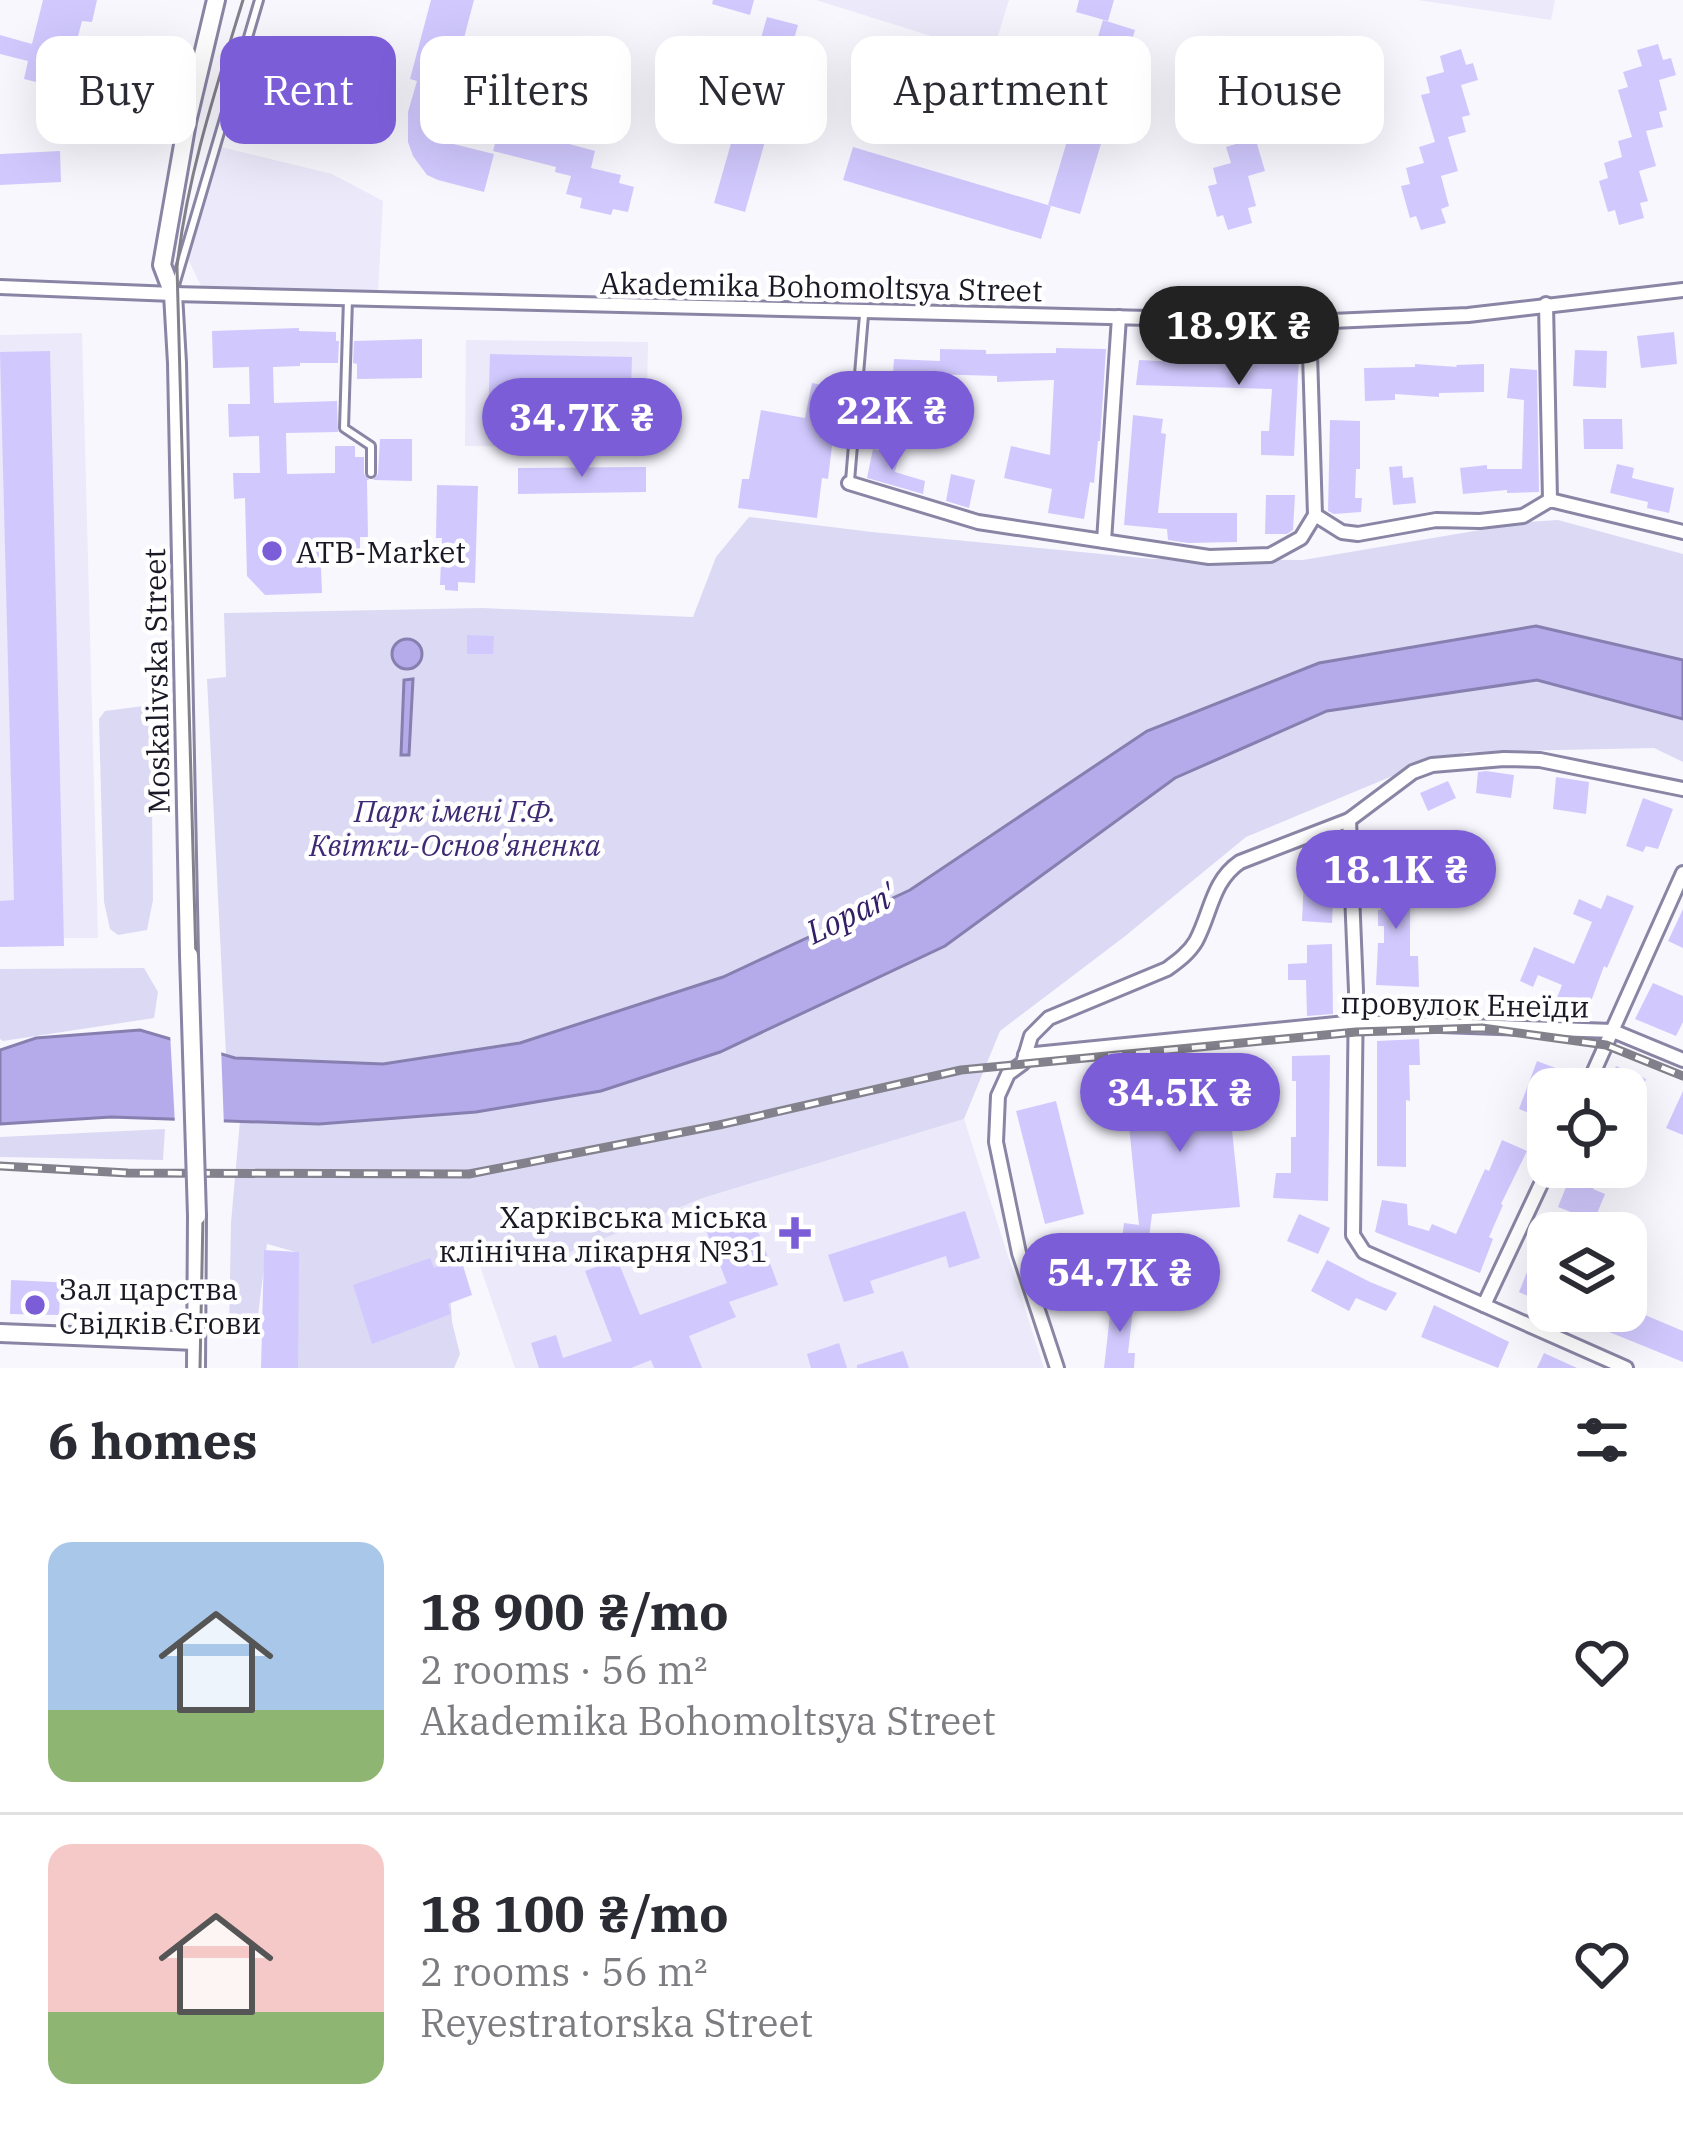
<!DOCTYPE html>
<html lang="en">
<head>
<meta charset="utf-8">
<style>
	:root { --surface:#fff; --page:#f2f2f3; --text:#2b2b33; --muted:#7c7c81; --line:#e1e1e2; --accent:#7b5dd7 }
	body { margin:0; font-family:"IBM Plex Serif",serif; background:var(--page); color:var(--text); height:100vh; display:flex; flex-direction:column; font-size:45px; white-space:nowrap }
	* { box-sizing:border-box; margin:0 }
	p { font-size:39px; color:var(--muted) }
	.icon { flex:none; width:66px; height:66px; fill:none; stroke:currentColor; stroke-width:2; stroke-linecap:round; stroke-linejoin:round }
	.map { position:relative; height:1368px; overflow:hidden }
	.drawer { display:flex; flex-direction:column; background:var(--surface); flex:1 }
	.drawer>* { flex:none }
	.hud { position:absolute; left:36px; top:36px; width:1611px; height:108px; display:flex; gap:24px }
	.buttons { position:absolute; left:1527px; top:1068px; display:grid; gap:24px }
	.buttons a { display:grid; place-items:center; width:120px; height:120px; border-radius:24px; background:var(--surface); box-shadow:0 12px 48px #0002; font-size:60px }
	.price { position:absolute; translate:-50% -102px; padding:0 27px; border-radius:42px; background:var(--accent); color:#fff; font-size:39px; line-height:78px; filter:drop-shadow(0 3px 6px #0008) }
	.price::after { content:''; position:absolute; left:50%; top:72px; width:36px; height:27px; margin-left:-18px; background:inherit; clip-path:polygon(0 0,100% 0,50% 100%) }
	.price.active { background:#222; color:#fff }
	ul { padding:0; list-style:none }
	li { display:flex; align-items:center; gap:36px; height:300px; padding:0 48px }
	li+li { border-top:3px solid var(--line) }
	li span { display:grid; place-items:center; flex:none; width:336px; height:240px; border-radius:24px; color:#555 }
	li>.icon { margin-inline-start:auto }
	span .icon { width:144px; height:144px; fill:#fffc; stroke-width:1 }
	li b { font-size:51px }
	h2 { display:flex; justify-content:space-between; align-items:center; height:144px; padding:0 48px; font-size:51px }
	.chip { padding:0 42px; border-radius:24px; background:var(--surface); box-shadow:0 12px 48px #0002; font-size:42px; line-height:108px }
	.chip.active { background:var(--accent); color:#fff }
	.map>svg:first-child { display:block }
	.built { fill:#ebe9fa }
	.green { fill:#dcd9f4 }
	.water { fill:#b5abeb; stroke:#867faf; stroke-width:3 }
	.pier { fill:#f8f7fe }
	.building { fill:#d1c9fe }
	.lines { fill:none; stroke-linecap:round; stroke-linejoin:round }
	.service-casing { stroke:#8985a4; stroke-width:12 }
	.minor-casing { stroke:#8985a4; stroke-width:18 }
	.tertiary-casing { stroke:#8985a4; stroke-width:22 }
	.service { stroke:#fff; stroke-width:6 }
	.minor { stroke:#fff; stroke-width:12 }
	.tertiary { stroke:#fff; stroke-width:16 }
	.tram { stroke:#83818b; stroke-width:3 }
	.rail-casing { stroke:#83818b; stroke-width:9 }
	.rail { stroke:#fff; stroke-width:4.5; stroke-dasharray:14; stroke-linecap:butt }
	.tertiary-bridge-casing { stroke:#8985a4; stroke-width:22; stroke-linecap:butt }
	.tertiary-bridge { stroke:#fff; stroke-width:16 }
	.poi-dot { fill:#7b5dd7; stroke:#fff; stroke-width:4.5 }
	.labels { text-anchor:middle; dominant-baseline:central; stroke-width:9; stroke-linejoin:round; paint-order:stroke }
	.street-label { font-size:30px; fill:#1a1824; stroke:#fff }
	.poi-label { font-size:30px; fill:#1a1824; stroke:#fff; text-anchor:start }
	.park-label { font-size:30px; font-style:italic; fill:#3e2a74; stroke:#fff }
	.water-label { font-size:33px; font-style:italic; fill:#331e67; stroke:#fff }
</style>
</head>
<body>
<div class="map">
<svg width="1683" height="1368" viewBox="0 0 1683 1368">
	<rect width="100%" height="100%" fill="#f8f7fe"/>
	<g class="built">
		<path d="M816 0H1009L992 55Z"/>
		<path d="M1418 0H1555L1551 20Z"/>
		<path d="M213 145 332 174 383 201 378 292 203 290 188 259 190 237Z"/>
		<path d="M82 333 98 938H0V335Z"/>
		<path d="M466 340 648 342 646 448 465 446Z"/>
		<path d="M964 1119 1044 1368H515L480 1266Z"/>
	</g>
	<g class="green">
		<path d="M749 517 872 532 1153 559 1303 560 1527 522 1558 520 1683 554V660L1536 626 1147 731 910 890 723 977 520 1043 383 1064 235 1058 226 1055 207 679 226 677 224 613 483 608 693 617 716 557Z"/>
		<path d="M1537 680 1683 719V762L1654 748 1466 752 1390 777 1246 837 1124 937 1000 1031 964 1119 700 1199 546 1262 448 1264 452 1322 460 1354 454 1368H297L296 1252 267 1244 256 1331 229 1330 231 1223 240 1121 319 1124 476 1112 601 1091 720 1052 941 947 1175 778 1330 710Z"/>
		<path d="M151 705 153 900 147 930 118 935 110 929 104 902 99 719 105 711Z"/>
		<path d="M144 968 158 992 154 1018 3 1041 0 1039V969Z"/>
		<path d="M165 1129 163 1160 0 1157V1137Z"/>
	</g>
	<g class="water">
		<path d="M1536 626 1683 660V719L1537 680 1327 711 1175 778 945 946 720 1052 601 1091 476 1112 319 1124 111 1117 0 1124V1050L36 1038 140 1030 235 1058 383 1064 520 1043 723 977 910 890 1147 731 1319 663Z"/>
		<circle cx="407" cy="654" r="15"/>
		<path d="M413 679 409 755H401L404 680Z"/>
	</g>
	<path class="pier" d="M170 1032 221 1047 224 1127 175 1125Z"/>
	<g class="building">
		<path d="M43 0H97L92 22 82 21 64 89 24 79 28 61 0 54V35L32 44Z"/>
		<path d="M431 0H474L437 140 494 154 484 192 438 180 427 175 413 156 408 142V112L417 81 410 79Z"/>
		<path d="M713 0H754L750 15 712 4Z"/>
		<path d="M1079 0H1114L1108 21 1076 12Z"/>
		<path d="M767 17 798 25 745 212 714 203Z"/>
		<path d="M1103 20 1135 30 1080 214 1048 205Z"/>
		<path d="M1658 44 1663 60 1671 58 1676 75 1659 80 1667 110 1659 112 1663 127 1646 131 1656 166 1639 171 1648 201 1640 203 1644 218 1619 225 1615 210 1608 212 1599 181 1608 178 1604 163 1622 157 1618 141 1632 137 1618 90 1628 87 1623 72 1642 66 1637 50Z"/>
		<path d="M1461 49 1466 65 1473 63 1478 80 1461 85 1470 115 1462 117 1466 132 1448 137 1458 171 1441 176 1449 206 1441 209 1446 223 1421 230 1416 216 1410 218 1401 186 1410 184 1406 168 1424 163 1419 147 1435 142 1421 95 1430 93 1426 77 1444 72 1440 56Z"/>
		<path d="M1265 50 1270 66 1278 63 1283 80 1266 85 1274 115 1266 118 1270 132 1255 137 1265 171 1248 176 1256 206 1248 208 1252 223 1228 230 1223 215 1217 217 1208 186 1217 184 1213 168 1231 163 1226 147 1239 143 1225 96 1235 93 1230 77 1249 72 1244 56Z"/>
		<path d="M958 72 974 76 970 97 950 92Z"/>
		<path d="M507 94 525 98 520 115 551 123 548 131 564 135 562 142 595 151 591 168 621 175 619 183 634 187 628 212 613 209 611 215 580 208 582 198 566 194 571 176 555 172 556 167 493 151 500 124 484 120 489 98 505 102Z"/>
		<path d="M853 147 1051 206 1041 239 843 180Z"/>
		<path d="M60 151 61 182 0 185V154Z"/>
		<path d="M299 328V331L336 332V341H339L338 363H300V366L273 367 274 403 337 401 338 432 286 433 287 474 335 473V446H355V457H364V474L369 480H367L368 537H360V550H340L320 545 322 593 265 595 247 576 245 498 234 499 233 473H260L259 436 229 437 228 404H250L249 367 213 368 212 331Z"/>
		<path d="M1674 332 1677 364 1641 368 1637 336Z"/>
		<path d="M422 339V378L357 379V364L353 363 354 341Z"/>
		<path d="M1056 348 1106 349 1100 441H1098L1094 483 1090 482 1084 519 1048 513 1052 489 1004 478 1011 446 1050 455 1054 380 997 382V376L929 374 928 388 892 387 894 359 940 361V349L986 350V354L1056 353Z"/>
		<path d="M1575 350 1607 351 1606 388 1573 386Z"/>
		<path d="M50 351 64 946 0 947V901L14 900 0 352Z"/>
		<path d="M490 354 632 357 630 423H601L602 385 516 383 515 421 488 420Z"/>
		<path d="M1231 355 1299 357 1294 456 1261 455V431H1269L1272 389 1136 385 1139 360 1180 362 1181 356 1231 361Z"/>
		<path d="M1415 364 1457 367 1456 365 1484 364V392L1439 393V397L1395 394V400L1365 401 1364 368 1415 367Z"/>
		<path d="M1510 368 1537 370 1539 492 1507 493V490L1463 494 1460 468 1487 465V469H1522L1524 400 1507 398Z"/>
		<path d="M812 383 839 388 828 479 822 478 817 518 738 508 742 479H749L761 410 805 418Z"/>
		<path d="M1133 415 1163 419 1161 433 1166 434 1158 513H1237V542L1188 543 1168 540 1167 529 1124 525Z"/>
		<path d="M1583 419H1622L1623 449H1584Z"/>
		<path d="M1330 420 1360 421V469H1356L1355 498H1362L1361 512 1334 514 1328 511Z"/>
		<path d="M380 439H412V481L373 480 378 474Z"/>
		<path d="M873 449 899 456 895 472 925 481 923 494 867 478Z"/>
		<path d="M1617 464 1634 468 1632 478 1674 488 1669 513 1647 508 1648 502 1610 493Z"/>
		<path d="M1402 466 1403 478 1413 477 1416 503 1393 505 1389 467Z"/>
		<path d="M646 467V492L518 494V468Z"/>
		<path d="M951 474 975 480 969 508 946 501Z"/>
		<path d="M437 485 478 486 475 583 458 582V591L445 590V585H440L442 538H436Z"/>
		<path d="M1266 495H1295L1293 530 1287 534H1265Z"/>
		<path d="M467 635 494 636 493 654H467Z"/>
		<path d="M1486 771 1514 775 1511 798 1476 793 1478 772Z"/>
		<path d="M1556 777 1589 782 1586 814 1553 809Z"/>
		<path d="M1448 781 1456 798 1428 811 1420 793Z"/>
		<path d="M1643 798 1673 809 1658 849 1646 846 1643 852 1626 846Z"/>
		<path d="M1381 864 1402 865V882L1410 884V956H1418L1419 987 1376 985 1378 943H1384V926H1378V910H1381Z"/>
		<path d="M1304 879 1334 881 1332 923 1302 921Z"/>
		<path d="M1607 895 1634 906 1607 968 1604 966 1586 1015 1555 1003 1562 985 1538 975 1533 987 1520 981 1534 947 1574 964 1592 922 1573 914 1579 899 1601 909Z"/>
		<path d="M1683 909V948L1668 941Z"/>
		<path d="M1332 944 1333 1014 1307 1016 1306 980H1288V964L1307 963V945Z"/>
		<path d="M1653 983 1683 996V1022L1676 1036 1635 1019Z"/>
		<path d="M1419 1039 1420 1065H1409L1410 1101 1406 1100V1167L1377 1166V1041Z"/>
		<path d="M1330 1055 1328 1201 1273 1198 1276 1173H1291V1137H1296V1081H1292V1056Z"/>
		<path d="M1537 1061 1558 1069 1550 1089H1548L1540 1117 1519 1109Z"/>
		<path d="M1616 1066 1646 1079 1626 1125V1089H1606Z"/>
		<path d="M1227 1082 1240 1207 1152 1214 1147 1254H1142L1141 1250 1121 1248 1124 1223 1139 1225 1126 1096Z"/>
		<path d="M1683 1091V1135L1666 1128Z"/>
		<path d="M1056 1101 1084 1214 1045 1224 1016 1111Z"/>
		<path d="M1502 1140 1527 1151 1501 1204 1503 1205 1489 1237 1493 1239 1480 1273 1375 1232 1382 1200 1407 1204 1408 1225 1429 1231 1432 1224 1456 1234 1485 1169 1489 1171Z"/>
		<path d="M1574 1167H1603L1593 1189 1605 1194 1594 1221 1558 1207Z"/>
		<path d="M965 1211 980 1258 949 1268 946 1256 870 1281 874 1293 844 1302 828 1255Z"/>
		<path d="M1299 1214 1330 1228 1318 1254 1287 1241Z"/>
		<path d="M726 1221 730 1232 755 1223 778 1285 729 1302 736 1317 689 1336 702 1368H654L651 1360 631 1368H539L531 1343 556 1335 563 1358 612 1341 585 1271 617 1259 640 1315 727 1283 706 1230Z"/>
		<path d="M264 1250 299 1252 298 1368H261Z"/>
		<path d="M430 1258 434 1268 461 1259 472 1295 448 1304 451 1314 372 1344 353 1285Z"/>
		<path d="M1327 1260 1370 1282 1397 1293 1386 1311 1356 1298 1349 1311 1311 1291Z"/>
		<path d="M1529 1267 1548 1274V1305L1519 1292Z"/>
		<path d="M11 1280 73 1283V1296H60L59 1315 10 1314Z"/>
		<path d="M1112 1297 1134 1300 1128 1353H1135L1134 1368H1104Z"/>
		<path d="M1434 1305 1509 1342 1498 1368 1421 1337Z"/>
		<path d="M1626 1307 1683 1331V1362L1587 1323 1592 1311H1626Z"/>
		<path d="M839 1343 847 1368H811L807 1354Z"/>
		<path d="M903 1351 909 1368H857V1365Z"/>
		<path d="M1544 1353 1577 1368H1537Z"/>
	</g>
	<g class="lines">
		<defs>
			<g id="service">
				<path d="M175 285 259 0"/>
				<path d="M348 299 344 428 371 446V473"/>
				<path d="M850 481 864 315"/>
			</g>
			<g id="minor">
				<path d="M0 287 173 294 1309 322 1468 315 1683 290"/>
				<path d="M1546 304 1550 500"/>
				<path d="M1309 322 1315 515"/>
				<path d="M849 483 978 522 1209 557 1270 555 1301 538 1315 515 1342 532 1358 534 1436 520 1480 521 1523 516 1550 500 1683 532"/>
				<path d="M1104 541 1119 317"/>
				<path d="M1349 820 1356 991 1353 1235 1364 1252 1626 1368"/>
				<path d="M1025 1055 1356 1022 1613 1031 1683 1060"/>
				<path d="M1586 1089 1683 873"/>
				<path d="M1484 1305 1549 1167"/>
				<path d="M1057 1368 1019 1253 996 1142 998 1096 1008 1074 1023 1063 1031 1036 1049 1018 1167 969C1178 961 1189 953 1196 941 1211 913 1212 881 1240 862L1349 820 1413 772 1432 765 1504 759 1540 760 1683 789"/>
			</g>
			<g id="tertiary">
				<path d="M189 955 177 363 173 294 162 265 187 122 216 0"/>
				<path d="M0 1333 196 1341"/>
				<path d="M196 1368 197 1216"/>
			</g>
		</defs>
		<use href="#service" class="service-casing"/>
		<use href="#minor" class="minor-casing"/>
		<use href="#tertiary" class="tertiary-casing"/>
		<use href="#service" class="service"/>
		<use href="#minor" class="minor"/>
		<use href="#tertiary" class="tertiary"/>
		<path class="tram" d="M200 1368 203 1216 177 267C187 176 216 88 243 0"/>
		<defs>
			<path id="rail" d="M0 1166 128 1173 469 1174 719 1125 961 1070 1356 1032 1482 1028 1606 1045 1683 1076"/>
		</defs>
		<use href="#rail" class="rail-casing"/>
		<use href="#rail" class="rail"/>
		<defs>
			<path id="tertiary-bridge" d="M189 955 197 1216"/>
		</defs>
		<use href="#tertiary-bridge" class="tertiary-bridge-casing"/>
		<use href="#tertiary-bridge" class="tertiary-bridge"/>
	</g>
	<g class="poi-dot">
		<circle cx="272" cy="551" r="12"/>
		<path d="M789 1215h12v12h12v12h-12v12h-12v-12h-12v-12h12z"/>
		<circle cx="35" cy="1305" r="12"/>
	</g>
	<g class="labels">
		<g class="street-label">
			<text transform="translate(821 286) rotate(1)">Akademika Bohomoltsya Street</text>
			<text transform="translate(156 681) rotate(-91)">Moskalivska Street</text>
			<text transform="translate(1465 1004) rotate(1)">провулок Енеїди</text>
		</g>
		<g class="poi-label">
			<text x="296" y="551">ATB-Market</text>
			<text x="768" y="1216" text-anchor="end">Харківська міська<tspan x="768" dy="34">клінічна лікарня №31</tspan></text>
			<text x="59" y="1288">Зал царства<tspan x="59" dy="34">Свідків Єгови</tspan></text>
		</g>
		<g class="park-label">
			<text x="455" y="810">Парк імені Г.Ф.<tspan x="455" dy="34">Квітки-Основ'яненка</tspan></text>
		</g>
		<g class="water-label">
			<text transform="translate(850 913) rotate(-26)">Lopan'</text>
		</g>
	</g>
</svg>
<div class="buttons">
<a><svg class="icon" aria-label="locate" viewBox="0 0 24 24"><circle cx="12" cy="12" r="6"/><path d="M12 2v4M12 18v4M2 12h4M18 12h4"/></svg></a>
<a><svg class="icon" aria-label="layers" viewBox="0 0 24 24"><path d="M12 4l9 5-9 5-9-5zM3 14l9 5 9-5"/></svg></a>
</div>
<b class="price active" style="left:1239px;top:388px">18.9K ₴</b>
<b class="price" style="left:892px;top:473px">22K ₴</b>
<b class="price" style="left:582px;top:480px">34.7K ₴</b>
<b class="price" style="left:1396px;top:932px">18.1K ₴</b>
<b class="price" style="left:1180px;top:1155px">34.5K ₴</b>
<b class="price" style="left:1120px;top:1335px">54.7K ₴</b>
<div class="hud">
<a class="chip">Buy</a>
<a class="chip active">Rent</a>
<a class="chip">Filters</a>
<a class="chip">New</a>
<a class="chip">Apartment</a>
<a class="chip">House</a>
</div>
</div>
<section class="drawer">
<h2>6 homes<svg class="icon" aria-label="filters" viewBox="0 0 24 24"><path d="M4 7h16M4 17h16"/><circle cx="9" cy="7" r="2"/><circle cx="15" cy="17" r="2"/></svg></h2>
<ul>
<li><span style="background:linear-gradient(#a9c7e8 70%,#8fb573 0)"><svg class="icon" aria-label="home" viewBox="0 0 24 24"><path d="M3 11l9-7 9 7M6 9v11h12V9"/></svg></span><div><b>18 900 ₴/mo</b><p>2 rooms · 56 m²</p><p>Akademika Bohomoltsya Street</p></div><svg class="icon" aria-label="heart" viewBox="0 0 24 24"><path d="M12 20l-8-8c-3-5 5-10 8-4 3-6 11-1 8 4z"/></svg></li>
<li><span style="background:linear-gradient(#f6c9c9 70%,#8fb573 0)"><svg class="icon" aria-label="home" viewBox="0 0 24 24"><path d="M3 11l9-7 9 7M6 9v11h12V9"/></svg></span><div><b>18 100 ₴/mo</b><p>2 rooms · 56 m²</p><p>Reyestratorska Street</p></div><svg class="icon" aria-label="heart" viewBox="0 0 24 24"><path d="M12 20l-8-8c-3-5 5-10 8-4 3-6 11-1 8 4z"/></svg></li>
</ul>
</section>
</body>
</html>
